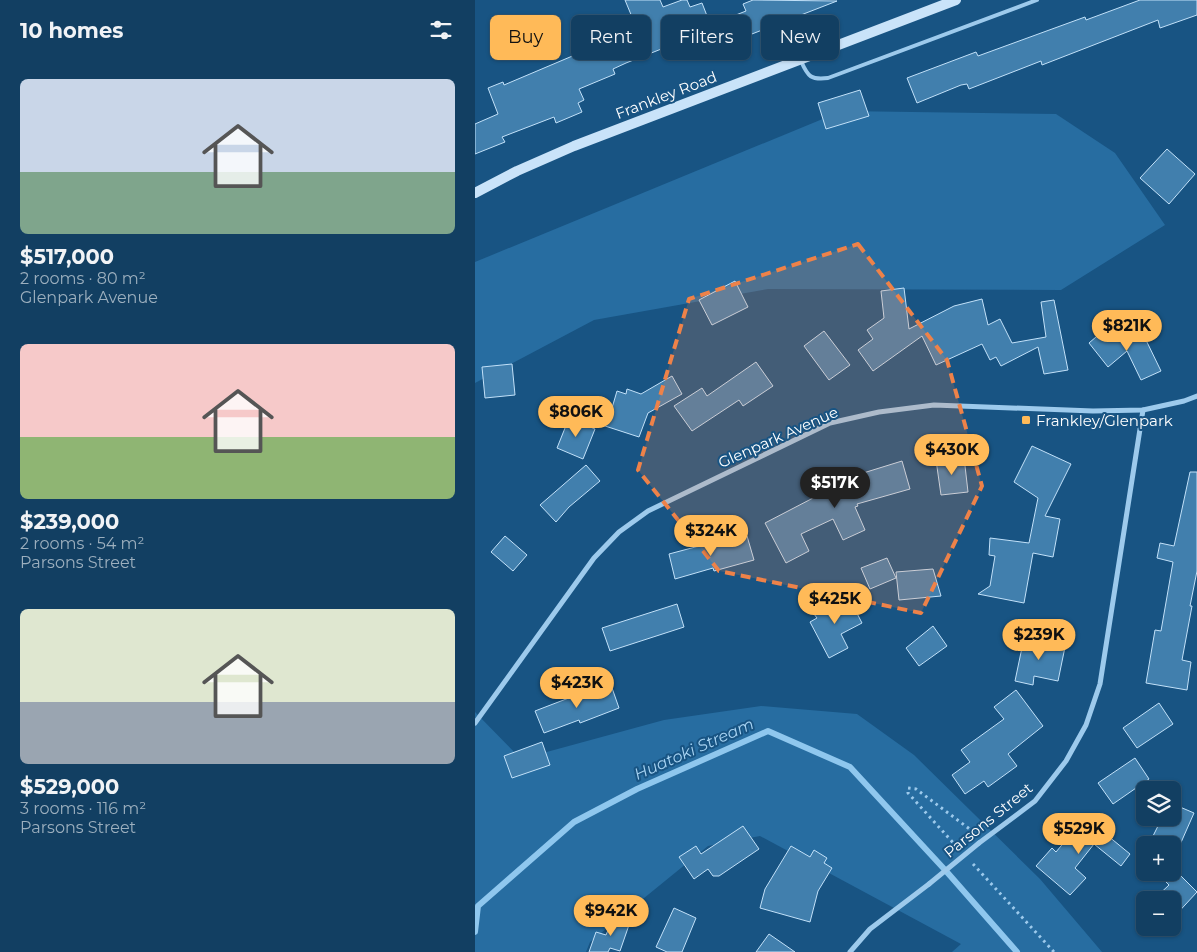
<!DOCTYPE html>
<html lang="en">
<head>
<meta charset="utf-8">
<style>
	:root { --surface:#123f62; --page:#1f4a6b; --text:#f1f3f6; --muted:#9cafbe; --line:#315877; --accent:#ffba58 }
	body { margin:0; font-family:Montserrat,sans-serif; background:var(--page); color:var(--text); height:100vh; display:flex; flex-direction:column; font-size:19px; white-space:nowrap }
	* { box-sizing:border-box; margin:0 }
	p { font-size:16px; color:var(--muted) }
	.icon { flex:none; width:28px; height:28px; fill:none; stroke:currentColor; stroke-width:2; stroke-linecap:round; stroke-linejoin:round }
	.map { position:relative; flex:1; overflow:hidden }
	.details { display:flex; flex-direction:column; background:var(--surface); width:475px }
	.details>* { flex:none }
	.guide { position:absolute; left:15px; top:15px; width:475px; height:45px; display:flex; gap:10px }
	.fabs { position:absolute; left:661px; top:781px; display:grid; gap:10px }
	.fabs a { display:grid; place-items:center; width:45px; height:45px; border-radius:8px; background:var(--surface); box-shadow:0 1px 4px #0004,0 0 0 1px var(--line); font-size:25px }
	.price { position:absolute; translate:-50% -42px; padding:0 11px; border-radius:18px; background:var(--accent); color:#111; font-size:16px; line-height:32px; filter:drop-shadow(0 1px 2px #0008) }
	.price::after { content:''; position:absolute; left:50%; top:30px; width:15px; height:11px; margin-left:-8px; background:inherit; clip-path:polygon(0 0,100% 0,50% 100%) }
	.price.selected { background:#222; color:#fff }
	ul { padding:0; list-style:none }
	li { display:grid; align-content:center; gap:10px; height:265px; padding:0 20px }
	li span { display:grid; place-items:center; height:155px; border-radius:8px; color:#555 }
	li>.icon { margin-inline-start:auto }
	span .icon { width:90px; height:90px; fill:#fffc; stroke-width:1 }
	li b { font-size:21px }
	h2 { display:flex; justify-content:space-between; align-items:center; height:60px; padding:0 20px; font-size:21px }
	.chip { padding:0 18px; border-radius:8px; background:var(--surface); box-shadow:0 1px 4px #0004,0 0 0 1px var(--line); font-size:18px; line-height:45px }
	.chip.selected { background:var(--accent); color:#111 }
	main { display:flex; flex:1; min-height:0 }
	.map>svg:first-child { display:block }
	.green { fill:#276da1 }
	.lines { fill:none; stroke-linecap:round; stroke-linejoin:round }
	.stream { stroke:#8fc7ee; stroke-width:6 }
	.building { fill:#417fad; stroke:#c2e1f9 }
	.path { stroke:#9dcaec; stroke-width:3; stroke-dasharray:2.5 4; stroke-linecap:butt }
	.lane { stroke:#9dcaec; stroke-width:4 }
	.street { stroke:#9dcaec; stroke-width:5 }
	.secondary { stroke:#c9e3f9; stroke-width:10 }
	.street-bridge { stroke:#9dcaec; stroke-width:5 }
	.marked { fill:#ee8249; fill-opacity:0.2; stroke:#ee8249; stroke-width:4; stroke-dasharray:10 6; stroke-linejoin:round }
	.poi-dot { fill:#ffba58; stroke:#185483; stroke-width:2 }
	.labels { text-anchor:middle; dominant-baseline:central; stroke-width:4; stroke-linejoin:round; paint-order:stroke }
	.street-label { font-size:15px; fill:#fff; stroke:#185483 }
	.poi-label { font-size:15px; fill:#fff; stroke:#185483; text-anchor:start }
	.water-label { font-size:16px; font-style:italic; fill:#a8d4f3; stroke:#185483 }
</style>
</head>
<body>
<main>
<section class="details">
<h2>10 homes<svg class="icon" aria-label="filters" viewBox="0 0 24 24"><path d="M4 7h16M4 17h16"/><circle cx="9" cy="7" r="2"/><circle cx="15" cy="17" r="2"/></svg></h2>
<ul>
<li><span style="background:linear-gradient(#c9d6e8 60%,#7fa58c 0)"><svg class="icon" aria-label="home" viewBox="0 0 24 24"><path d="M3 11l9-7 9 7M6 9v11h12V9"/></svg></span><div><b>$517,000</b><p>2 rooms · 80 m²</p><p>Glenpark Avenue</p></div></li>
<li><span style="background:linear-gradient(#f6c9c9 60%,#8fb573 0)"><svg class="icon" aria-label="home" viewBox="0 0 24 24"><path d="M3 11l9-7 9 7M6 9v11h12V9"/></svg></span><div><b>$239,000</b><p>2 rooms · 54 m²</p><p>Parsons Street</p></div></li>
<li><span style="background:linear-gradient(#dfe7d0 60%,#9aa5b1 0)"><svg class="icon" aria-label="home" viewBox="0 0 24 24"><path d="M3 11l9-7 9 7M6 9v11h12V9"/></svg></span><div><b>$529,000</b><p>3 rooms · 116 m²</p><p>Parsons Street</p></div></li>
</ul>
</section>
<div class="map">
<svg width="722" height="952" viewBox="0 0 722 952">
	<rect width="100%" height="100%" fill="#185483"/>
	<g class="green">
		<path d="M367 111 581 114 640 153 690 225 586 290 293 289 119 320 0 383V262Z"/>
		<path d="M286 706 382 714 439 755 565 879 627 952H477L486 944 285 836 233 846 115 942 111 952H0V712L46 759 189 720Z"/>
	</g>
	<g class="lines">
		<path class="stream" d="M0 932 3 906 99 822 162 789 293 731 375 767 471 871 542 952"/>
	</g>
	<g class="building">
		<path d="M150 0H185L188 7 207 0H212L215 7 227 3 234 21 236 20 238 24 271 11 268 4 278 0 362 1 264 39 263 35 214 53 209 40 151 63 138 69 140 74 104 89 109 100 103 103 107 112 81 123 79 117 27 137 30 142 0 154V124L23 114 13 88 28 82 29 85 121 46 118 40 148 27 146 21 157 17Z"/>
		<path d="M665 0H722V15L685 28 683 20 567 65 566 61 494 89 492 84 486 85 442 103 432 78 501 52 503 56 610 17 611 20Z"/>
		<path d="M385 90 394 116 351 129 343 103Z"/>
		<path d="M692 149 720 174 694 204 665 178Z"/>
		<path d="M260 281 273 307 237 325 224 300Z"/>
		<path d="M429 288 434 329 479 306 507 299 513 325 525 319 537 343 571 337 566 302 579 300 593 370 569 374 563 347 526 366 521 357 515 360 507 344 461 365 447 336 398 371 383 350 398 339 392 330 409 318 406 291Z"/>
		<path d="M663 328 670 338 686 371 666 380 652 351 633 367 614 343 629 330 638 341 642 337 651 348 647 339Z"/>
		<path d="M349 331 375 365 354 380 329 346Z"/>
		<path d="M281 362 298 386 268 406 264 400 217 431 199 406 227 388 232 396Z"/>
		<path d="M37 364 40 395 10 398 7 367Z"/>
		<path d="M197 376 207 394 173 413 164 437 127 425 134 407 137 408 142 391 151 394 152 389 166 394Z"/>
		<path d="M94 418 120 429 108 459 82 448Z"/>
		<path d="M557 446 596 464 570 516 585 519 578 557 558 553 549 603 503 594 515 586 520 556 514 555 515 538 554 543 563 498 539 482Z"/>
		<path d="M489 457 493 492 466 495 461 460Z"/>
		<path d="M427 461 435 489 382 504 383 506 380 507 390 530 368 540 358 519 326 534 334 551 311 563 290 523 340 497 386 476 385 474Z"/>
		<path d="M111 465 125 481 94 507 81 522 65 505Z"/>
		<path d="M715 472H722V571L715 606H717L707 660 716 662 712 690 671 683 680 630 686 631 698 562 682 558 685 543 699 546Z"/>
		<path d="M30 536 52 555 38 571 16 552Z"/>
		<path d="M272 536 279 560 239 571 238 568 200 579 194 554 243 541 244 544Z"/>
		<path d="M412 558 421 578 395 589 386 568Z"/>
		<path d="M458 569 466 596 424 600 421 572Z"/>
		<path d="M373 596 387 623 366 634 373 648 354 658 335 622 342 618 339 614Z"/>
		<path d="M202 604 209 627 135 651 127 628Z"/>
		<path d="M458 626 472 646 444 666 431 648Z"/>
		<path d="M549 638 590 647 583 681 559 676 558 685 540 681Z"/>
		<path d="M136 685 144 708 105 723 104 720 69 733 60 711 99 696 100 699Z"/>
		<path d="M541 690 568 726 533 754 542 766 513 787 509 781 490 794 477 775 495 762 486 750 529 719 519 707Z"/>
		<path d="M684 703 698 724 662 748 648 728Z"/>
		<path d="M67 742 75 765 37 778 29 756Z"/>
		<path d="M660 758 674 779 638 804 623 783Z"/>
		<path d="M698 804 719 813 704 847 678 836 687 818H698Z"/>
		<path d="M610 817 655 854 646 866 619 844 600 868 611 878 595 895 561 866 577 848 581 852Z"/>
		<path d="M268 826 284 849 244 876H238L233 869 219 879 204 857 221 846 226 854Z"/>
		<path d="M316 846 335 857 339 850 352 858 349 863 357 868 343 891 335 922 285 908 290 889Z"/>
		<path d="M701 871 722 892 698 918V900H678L694 885 691 882Z"/>
		<path d="M199 908 221 918 207 952H192L181 947Z"/>
		<path d="M139 916 155 922 145 951 135 948 133 952H114L121 932 131 935Z"/>
		<path d="M294 934 320 952H281Z"/>
	</g>
	<g class="lines">
		<g class="path">
			<path d="M482 847 433 793V788L441 789 500 833"/>
			<path d="M498 864 579 952"/>
		</g>
		<path class="lane" d="M326 61C333 77 336 80 353 78L562 0"/>
		<g class="street">
			<path d="M0 723 119 558 144 532 173 511 355 423 404 412 459 405 618 411 668 410 709 401 722 396"/>
			<path d="M504 843 560 801 591 761 611 725 625 684 668 410"/>
			<path d="M375 952 395 929 454 884"/>
		</g>
		<path class="secondary" d="M0 193 42 171 99 146 481 0"/>
		<path class="street-bridge" d="M454 884 504 843"/>
	</g>
	<path class="marked" d="M383 244 472 360 507 486 446 613 244 571 163 470 214 299Z"/>
	<rect class="poi-dot" x="546" y="415" width="10" height="10" rx="2.5"/>
	<g class="labels">
		<g class="street-label">
			<text transform="translate(191 95) rotate(-21)">Frankley Road</text>
			<text transform="translate(303 437) rotate(-24)">Glenpark Avenue</text>
			<text transform="translate(513 820) rotate(-39)">Parsons Street</text>
		</g>
		<g class="poi-label">
			<text x="561" y="420">Frankley/Glenpark</text>
		</g>
		<g class="water-label">
			<text transform="translate(219 749) rotate(-24)">Huatoki Stream</text>
		</g>
	</g>
</svg>
<div class="fabs">
<a><svg class="icon" aria-label="layers" viewBox="0 0 24 24"><path d="M12 4l9 5-9 5-9-5zM3 14l9 5 9-5"/></svg></a>
<a>+</a>
<a>−</a>
</div>
<b class="price" style="left:652px;top:352px">$821K</b>
<b class="price" style="left:101px;top:438px">$806K</b>
<b class="price" style="left:477px;top:476px">$430K</b>
<b class="price selected" style="left:360px;top:509px">$517K</b>
<b class="price" style="left:236px;top:557px">$324K</b>
<b class="price" style="left:360px;top:625px">$425K</b>
<b class="price" style="left:564px;top:661px">$239K</b>
<b class="price" style="left:102px;top:709px">$423K</b>
<b class="price" style="left:604px;top:855px">$529K</b>
<b class="price" style="left:136px;top:937px">$942K</b>
<div class="guide">
<a class="chip selected">Buy</a>
<a class="chip">Rent</a>
<a class="chip">Filters</a>
<a class="chip">New</a>
</div>
</div>
</main>
</body>
</html>
